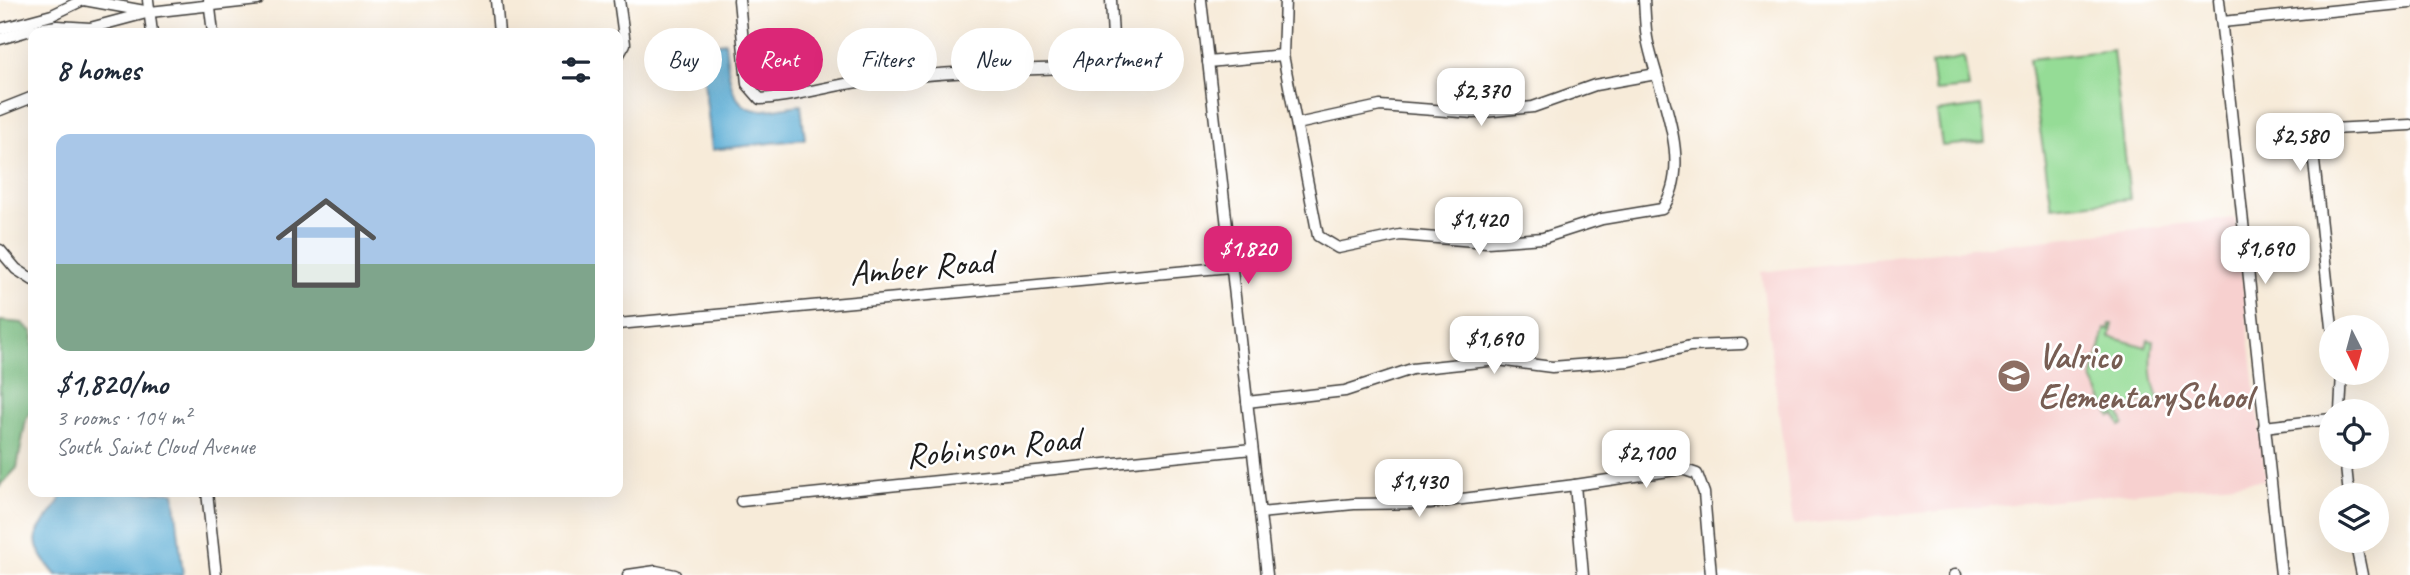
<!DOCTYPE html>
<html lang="en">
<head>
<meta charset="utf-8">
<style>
	:root { --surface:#fff; --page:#f2f2f3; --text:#1f2937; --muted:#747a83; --accent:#db2777 }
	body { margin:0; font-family:Caveat,sans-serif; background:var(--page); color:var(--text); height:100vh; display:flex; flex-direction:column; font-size:26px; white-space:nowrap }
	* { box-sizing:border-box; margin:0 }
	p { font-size:23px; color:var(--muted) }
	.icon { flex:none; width:38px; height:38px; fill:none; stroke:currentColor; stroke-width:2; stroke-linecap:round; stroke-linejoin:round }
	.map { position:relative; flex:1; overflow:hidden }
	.panel { position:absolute; left:28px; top:28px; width:595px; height:469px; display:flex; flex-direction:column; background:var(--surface); border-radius:14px; box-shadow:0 7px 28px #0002 }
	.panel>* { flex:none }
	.banner { position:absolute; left:644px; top:28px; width:665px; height:63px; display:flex; gap:14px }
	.needle { width:46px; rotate:174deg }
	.buttons { position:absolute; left:2319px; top:315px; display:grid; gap:14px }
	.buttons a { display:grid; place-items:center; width:70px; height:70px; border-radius:50%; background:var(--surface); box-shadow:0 7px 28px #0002; font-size:35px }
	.price { position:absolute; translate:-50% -60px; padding:0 16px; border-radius:14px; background:#fff; color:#222; font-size:23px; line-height:46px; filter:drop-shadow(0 2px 4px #0008) }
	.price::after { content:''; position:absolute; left:50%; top:42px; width:21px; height:16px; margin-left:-10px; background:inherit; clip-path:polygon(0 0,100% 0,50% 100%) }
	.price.selected { background:var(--accent); color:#fff }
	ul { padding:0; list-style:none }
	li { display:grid; align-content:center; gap:14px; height:371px; padding:0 28px }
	li span { display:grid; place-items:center; height:217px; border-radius:14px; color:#555 }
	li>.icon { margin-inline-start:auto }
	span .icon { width:126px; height:126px; fill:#fffc; stroke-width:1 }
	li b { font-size:30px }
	h2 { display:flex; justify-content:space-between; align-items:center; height:84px; padding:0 28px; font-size:30px }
	.pill { padding:0 24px; border-radius:32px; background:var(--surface); box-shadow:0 7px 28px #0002; font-size:24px; line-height:63px }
	.pill.selected { background:var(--accent); color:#fff }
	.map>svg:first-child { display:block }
	.built { fill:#f7d0cf }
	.green { fill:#95dc96; stroke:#587c59; stroke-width:2 }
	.forest { fill:#78bc7f; stroke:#4a6c4e; stroke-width:2 }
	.water { fill:#57aad3; stroke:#3a6378; stroke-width:2 }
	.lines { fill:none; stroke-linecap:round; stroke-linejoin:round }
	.minor-casing { stroke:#3d3b38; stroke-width:13 }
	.minor { stroke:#fff; stroke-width:10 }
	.labels { text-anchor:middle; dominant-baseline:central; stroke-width:5; stroke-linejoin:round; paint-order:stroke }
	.street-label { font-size:35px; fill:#1c1c1c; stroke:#fff }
	.education-label { font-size:35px; font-weight:bold; fill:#785e54; stroke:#fff; text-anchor:start }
</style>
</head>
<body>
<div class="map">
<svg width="2410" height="575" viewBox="0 0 2410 575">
	<rect width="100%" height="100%" fill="#fff"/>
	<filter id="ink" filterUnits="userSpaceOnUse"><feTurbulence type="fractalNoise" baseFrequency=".0143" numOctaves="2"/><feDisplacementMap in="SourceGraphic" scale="14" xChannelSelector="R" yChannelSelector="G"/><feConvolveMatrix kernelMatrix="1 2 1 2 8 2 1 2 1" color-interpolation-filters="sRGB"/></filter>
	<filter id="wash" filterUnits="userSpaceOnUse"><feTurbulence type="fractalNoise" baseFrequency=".00686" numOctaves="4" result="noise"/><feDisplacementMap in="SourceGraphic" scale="28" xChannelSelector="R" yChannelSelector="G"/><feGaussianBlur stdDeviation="1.57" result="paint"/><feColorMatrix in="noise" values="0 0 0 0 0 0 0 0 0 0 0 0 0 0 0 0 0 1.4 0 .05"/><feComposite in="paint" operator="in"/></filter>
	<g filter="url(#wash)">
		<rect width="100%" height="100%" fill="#f7ebd9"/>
		<path class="built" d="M2235 218 2266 480 1793 525 1761 272Z"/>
		<g class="green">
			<path d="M2113 50 2130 199 2052 207 2029 59Z"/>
			<path d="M1964 57 1969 88 1935 91 1931 64Z"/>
			<path d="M1981 106 1985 142 1942 146 1937 112Z"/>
			<path d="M2110 324H2113L2110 337 2146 347 2148 340 2153 341C2150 359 2151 384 2159 400L2156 402 2159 408 2155 409 2150 398 2119 412 2124 424 2120 426 2115 415 2111 417 2092 379 2105 329 2109 330Z"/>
		</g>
		<path class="forest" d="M0 321 22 323 33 332V406L26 420 17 468 0 486Z"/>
		<g class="water">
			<path d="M725 42C728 64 727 107 757 110 770 111 787 106 801 105L805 139 712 150 700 46Z"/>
			<path d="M63 492H174L183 575H56C14 527 50 530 63 492Z"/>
		</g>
	</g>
	<g filter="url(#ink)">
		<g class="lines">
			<defs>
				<g id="minor">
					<path d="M84 0 150 12"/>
					<path d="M148 0 152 33"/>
					<path d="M209 0 213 33"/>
					<path d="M496 0 499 33"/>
					<path d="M739 0 747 84 760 99C796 97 830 85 865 81 944 72 1021 68 1100 68L1114 56 1111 0"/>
					<path d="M1201 0 1267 575"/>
					<path d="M1285 0 1283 55 1318 236 1338 248 1400 235 1487 242 1543 238 1602 219 1662 209C1696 162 1656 88 1647 38 1645 26 1645 12 1644 0"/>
					<path d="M2219 0 2281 575"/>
					<path d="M2222 22 2410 3"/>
					<path d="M0 29 52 15 83 0"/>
					<path d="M0 39 31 30 57 26 90 28 150 12 258 0"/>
					<path d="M618 56 625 44 619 0"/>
					<path d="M1208 62 1283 55"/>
					<path d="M0 110 33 97"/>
					<path d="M1297 124 1380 106 1474 113 1533 107 1595 85 1656 74"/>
					<path d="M0 250 16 269 33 280"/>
					<path d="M618 324 1230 267"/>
					<path d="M2332 327 2313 152 2316 140 2331 129 2410 125"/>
					<path d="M1247 402 1345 391 1412 369 1498 360 1552 367 1629 361 1690 346 1742 344"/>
					<path d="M2340 411 2342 373"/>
					<path d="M2264 427 2331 419"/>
					<path d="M2345 457 2349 495"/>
					<path d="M207 492 216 575"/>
					<path d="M741 501 1252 449"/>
					<path d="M1260 513 1354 504 1430 503 1575 485"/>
					<path d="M2355 541 2362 575"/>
					<path d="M628 575 656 571 675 575"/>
					<path d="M1583 575 1575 485 1682 469 1697 474 1704 493 1711 575"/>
					<path d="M1954 575H1956"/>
				</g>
			</defs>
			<use href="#minor" class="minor-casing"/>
			<use href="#minor" class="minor"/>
		</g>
	</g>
	<defs>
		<symbol id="school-disc" viewBox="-11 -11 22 22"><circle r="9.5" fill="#8d6e63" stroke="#fff"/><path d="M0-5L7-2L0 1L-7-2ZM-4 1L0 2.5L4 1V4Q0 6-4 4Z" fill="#fff"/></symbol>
	</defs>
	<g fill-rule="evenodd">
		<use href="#school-disc" x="1995" y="357" width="38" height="38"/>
	</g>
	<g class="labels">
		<g class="street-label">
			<text transform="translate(921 267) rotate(-5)">Amber Road</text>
			<text transform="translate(993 447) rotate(-6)">Robinson Road</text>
		</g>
		<g class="education-label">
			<text x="2038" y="356">Valrico<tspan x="2038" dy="40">ElementarySchool</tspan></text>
		</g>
	</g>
</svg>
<div class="buttons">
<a><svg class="needle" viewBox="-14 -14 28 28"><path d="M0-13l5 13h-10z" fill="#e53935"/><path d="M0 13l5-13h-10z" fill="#747a83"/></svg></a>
<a><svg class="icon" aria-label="locate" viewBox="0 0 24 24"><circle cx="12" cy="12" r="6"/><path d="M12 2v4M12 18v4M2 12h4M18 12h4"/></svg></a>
<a><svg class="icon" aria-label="layers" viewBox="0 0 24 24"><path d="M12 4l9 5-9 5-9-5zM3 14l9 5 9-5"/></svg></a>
</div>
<b class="price" style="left:1481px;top:128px">$2,370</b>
<b class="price" style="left:2300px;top:173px">$2,580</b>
<b class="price" style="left:1479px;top:257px">$1,420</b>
<b class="price selected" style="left:1248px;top:286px">$1,820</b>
<b class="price" style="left:2265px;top:286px">$1,690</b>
<b class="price" style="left:1494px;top:376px">$1,690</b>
<b class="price" style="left:1646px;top:490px">$2,100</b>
<b class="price" style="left:1419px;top:519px">$1,430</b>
<div class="banner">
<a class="pill">Buy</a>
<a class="pill selected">Rent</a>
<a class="pill">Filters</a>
<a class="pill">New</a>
<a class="pill">Apartment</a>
</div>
<section class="panel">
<h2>8 homes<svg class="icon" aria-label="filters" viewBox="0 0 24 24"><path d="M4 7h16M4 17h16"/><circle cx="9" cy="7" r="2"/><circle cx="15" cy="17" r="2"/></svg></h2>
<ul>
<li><span style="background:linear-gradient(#a9c7e8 60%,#7fa58c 0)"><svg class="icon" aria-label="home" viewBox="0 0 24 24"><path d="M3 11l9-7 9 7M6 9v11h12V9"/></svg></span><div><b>$1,820/mo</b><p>3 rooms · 104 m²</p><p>South Saint Cloud Avenue</p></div></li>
</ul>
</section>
</div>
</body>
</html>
